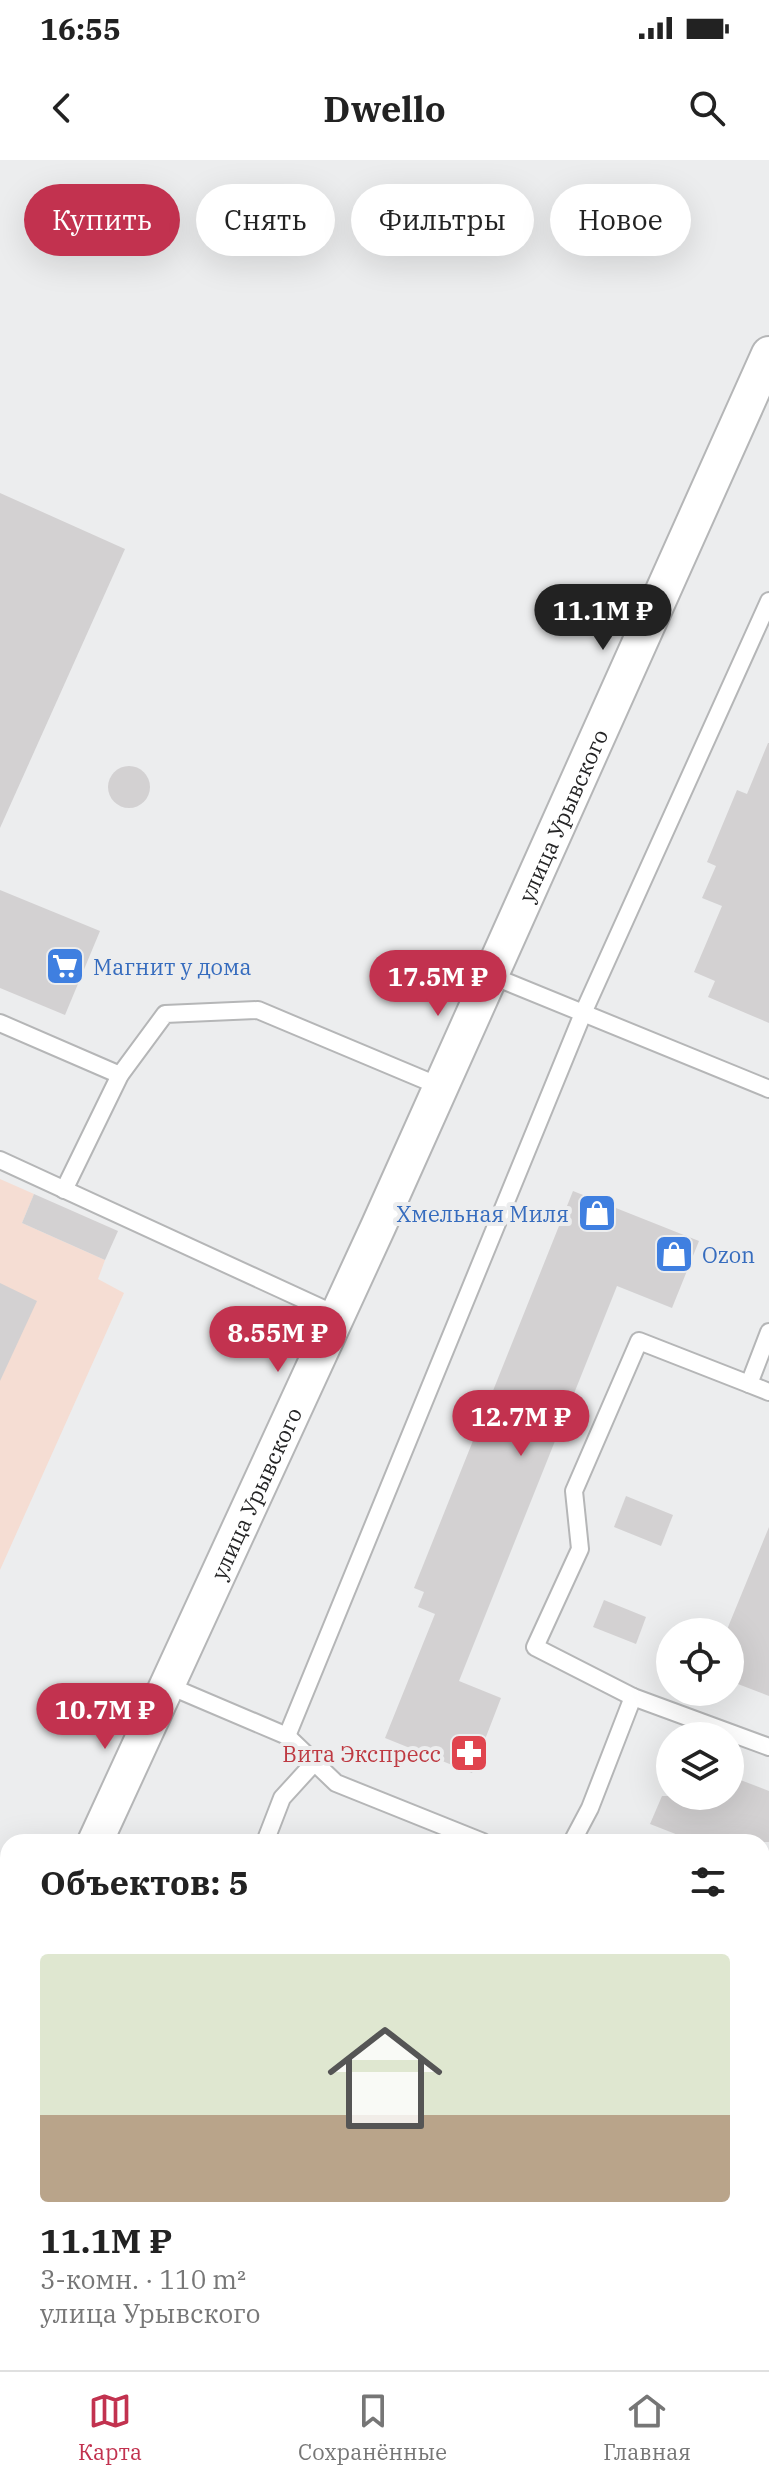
<!DOCTYPE html>
<html lang="ru">
<head>
<meta charset="utf-8">
<style>
	:root { --surface:#fff; --page:#f2f2f2; --text:#222; --muted:#767676; --line:#e0e0e0; --accent:#c2324f }
	body { margin:0; font-family:"IBM Plex Serif",serif; background:var(--page); color:var(--text); height:100vh; display:flex; flex-direction:column; font-size:30px; white-space:nowrap }
	* { box-sizing:border-box; margin:0 }
	p { font-size:26px; color:var(--muted) }
	.icon { flex:none; width:44px; height:44px; fill:none; stroke:currentColor; stroke-width:2; stroke-linecap:round; stroke-linejoin:round }
	.map { position:relative; flex:1; overflow:hidden }
	.sheet { position:absolute; left:0px; top:1674px; width:770px; height:536px; display:flex; flex-direction:column; background:var(--surface); border-radius:24px 24px 0 0; box-shadow:0 8px 32px #0002 }
	.sheet>* { flex:none }
	.hud { position:absolute; left:24px; top:24px; width:722px; height:72px; display:flex; gap:16px }
	.tools { position:absolute; left:656px; top:1458px; display:grid; gap:16px }
	.tools a { display:grid; place-items:center; width:88px; height:88px; border-radius:50%; background:var(--surface); box-shadow:0 8px 32px #0002; font-size:40px }
	.price { position:absolute; translate:-50% -68px; padding:0 18px; border-radius:28px; background:var(--accent); color:#fff; font-size:26px; line-height:52px; filter:drop-shadow(0 2px 4px #0008) }
	.price::after { content:''; position:absolute; left:50%; top:48px; width:24px; height:18px; margin-left:-12px; background:inherit; clip-path:polygon(0 0,100% 0,50% 100%) }
	.price.active { background:#222; color:#fff }
	ul { padding:0; list-style:none }
	li { display:grid; align-content:center; gap:16px; height:424px; padding:0 40px }
	li+li { border-top:2px solid var(--line) }
	li span { display:grid; place-items:center; height:248px; border-radius:8px; color:#555 }
	li>.icon { margin-inline-start:auto }
	span .icon { width:144px; height:144px; fill:#fffc; stroke-width:1 }
	li b { font-size:34px }
	h2 { display:flex; justify-content:space-between; align-items:center; height:96px; padding:0 40px; font-size:34px }
	.tag { padding:0 28px; border-radius:36px; background:var(--surface); box-shadow:0 8px 32px #0002; font-size:28px; line-height:72px }
	.tag.active { background:var(--accent); color:#fff }
	.status { display:flex; justify-content:space-between; align-items:center; height:56px; padding:0 40px; background:var(--surface); direction:ltr }
	.status svg { height:22px; fill:currentColor }
	header { display:flex; justify-content:space-between; align-items:center; height:104px; padding:0 40px; background:var(--surface); font-size:36px; font-weight:800 }
	.menu { display:flex; justify-content:space-around; align-items:center; height:112px; border-top:2px solid var(--line); background:var(--surface); font-size:22px; color:var(--muted) }
	.menu a { display:grid; justify-items:center; gap:4px }
	.menu .active { color:var(--accent) }
	.map>svg:first-child { display:block }
	.commercial { fill:#f5ddd3 }
	.green { fill:#a0f4b2 }
	.building { fill:#d3d1d2 }
	.lines { fill:none; stroke-linecap:round; stroke-linejoin:round }
	.lane-casing { stroke:#b5b6b7; stroke-width:20 }
	.street-casing { stroke:#b5b6b7; stroke-width:38 }
	.lane { stroke:#fff; stroke-width:16 }
	.street { stroke:#fff; stroke-width:34 }
	.labels { text-anchor:middle; dominant-baseline:central; stroke-width:8; stroke-linejoin:round; paint-order:stroke }
	.street-label { font-size:22px; fill:#252526; stroke:#ecedee }
	.shop-label { font-size:22px; fill:#366cbe; stroke:#ecedee; text-anchor:start }
	.health-label { font-size:22px; fill:#be3a42; stroke:#ecedee; text-anchor:end }
</style>
</head>
<body>
<div class="status"><b>16:55</b><svg viewBox="0 0 49 12"><path d="M0 12V9h3v3zM5 12V6h3v6zM10 12V3h3v9zM15 12V0h3v12zM26 1h20v11H26zM47 4h2v5h-2z"/></svg></div>
<header><svg class="icon" aria-label="back" viewBox="0 0 24 24"><path d="M15 5l-7 7 7 7"/></svg>Dwello<svg class="icon" aria-label="search" viewBox="0 0 24 24"><circle cx="10" cy="10" r="6"/><path d="M15 15l6 6"/></svg></header>
<div class="map">
<svg width="769" height="2210" viewBox="0 0 769 2210">
	<rect width="100%" height="100%" fill="#ecedee"/>
	<path class="commercial" d="M0 1019 34 1034 22 1063 105 1100 98 1119 124 1133 0 1410Z"/>
	<path class="green" d="M252 2202H322L319 2210H249Z"/>
	<g class="building">
		<path d="M0 333 125 389 0 668Z"/>
		<path d="M768 583H769V863L708 837 715 821 694 812 722 746 702 738 716 706 707 702 737 630 747 634Z"/>
		<circle cx="129" cy="627" r="21"/>
		<path d="M0 730 100 771 65 855 0 828Z"/>
		<path d="M573 1031 699 1081 672 1148 617 1126 459 1521 501 1538 472 1613 385 1578 435 1454 418 1447 424 1432 414 1428Z"/>
		<path d="M34 1034 118 1071 105 1100 22 1063Z"/>
		<path d="M0 1123 37 1141 0 1221Z"/>
		<path d="M626 1336 673 1355 661 1386 614 1367Z"/>
		<path d="M769 1367V1536L730 1521V1472H726Z"/>
		<path d="M604 1440 646 1457 636 1484 593 1467Z"/>
		<path d="M730 1616 769 1631V1682H696L650 1664 662 1636H730Z"/>
	</g>
	<g class="lines">
		<defs>
			<g id="lane">
				<path d="M490 815 769 929"/>
				<path d="M0 863 120 915"/>
				<path d="M0 1000 337 1155"/>
				<path d="M64 1030 120 915 165 854 258 850 439 926"/>
				<path d="M769 1172 749 1224 769 1232"/>
				<path d="M167 1525 287 1576 336 1623 483 1682"/>
				<path d="M633 1537 535 1487 580 1389 574 1331 639 1181 749 1224"/>
				<path d="M287 1576 584 851 769 441"/>
				<path d="M265 1682 282 1638 313 1604"/>
				<path d="M572 1682 590 1648 633 1537 769 1587"/>
				<path d="M762 1767 769 1770"/>
				<path d="M0 2013 8 2016"/>
				<path d="M762 2074 769 2077"/>
				<path d="M28 2210 31 2202"/>
				<path d="M222 2210 225 2202"/>
				<path d="M339 2210 343 2202"/>
				<path d="M543 2210 547 2202"/>
				<path d="M591 2210 602 2202"/>
			</g>
			<g id="street">
				<path id="s1" d="M95 1682 378 1067 769 194"/>
				<path d="M0 1897 8 1878"/>
			</g>
		</defs>
		<use href="#lane" class="lane-casing"/>
		<use href="#street" class="street-casing"/>
		<use href="#lane" class="lane"/>
		<use href="#street" class="street"/>
	</g>
	<defs>
		<symbol id="supermarket-square" viewBox="-11 -11 22 22"><rect x="-9" y="-9" width="18" height="18" rx="4" fill="#3f7fe0" stroke="#ecedee"/><path d="M-6-5.5h2.5l.6 2H6L4.5 2H-2.5L-4.4-4H-6ZM-1.5 3.2a1.3 1.3 0 1 0 .1 0ZM3 3.2a1.3 1.3 0 1 0 .1 0Z" fill="#fff"/></symbol>
		<symbol id="shop-square" viewBox="-11 -11 22 22"><rect x="-9" y="-9" width="18" height="18" rx="4" fill="#3f7fe0" stroke="#ecedee"/><path d="M-5-2.5h2.3a2.7 3.5 0 0 1 5.4 0H5L5.5 6h-11ZM-1.5-2.5h3a1.5 2.3 0 0 0-3 0Z" fill="#fff"/></symbol>
		<symbol id="pharmacy-square" viewBox="-11 -11 22 22"><rect x="-9" y="-9" width="18" height="18" rx="4" fill="#e0444e" stroke="#ecedee"/><path d="M-2-6h4v4h4v4h-4v4h-4v-4h-4v-4h4Z" fill="#fff"/></symbol>
	</defs>
	<g fill-rule="evenodd">
		<use href="#supermarket-square" x="43" y="784" width="44" height="44"/>
		<use href="#shop-square" x="575" y="1031" width="44" height="44"/>
		<use href="#shop-square" x="652" y="1072" width="44" height="44"/>
		<use href="#pharmacy-square" x="447" y="1571" width="44" height="44"/>
	</g>
	<g class="labels">
		<g class="street-label">
			<text stroke="none"><textPath href="#s1" startOffset="1128">улица Урывского</textPath></text>
			<text stroke="none"><textPath href="#s1" startOffset="384">улица Урывского</textPath></text>
		</g>
		<g class="shop-label">
			<text x="93" y="806">Магнит у дома</text>
			<text x="569" y="1053" text-anchor="end">Хмельная Миля</text>
			<text x="702" y="1094">Ozon</text>
		</g>
		<g class="health-label">
			<text x="441" y="1593">Вита Экспресс</text>
		</g>
	</g>
</svg>
<div class="tools">
<a><svg class="icon" aria-label="locate" viewBox="0 0 24 24"><circle cx="12" cy="12" r="6"/><path d="M12 2v4M12 18v4M2 12h4M18 12h4"/></svg></a>
<a><svg class="icon" aria-label="layers" viewBox="0 0 24 24"><path d="M12 4l9 5-9 5-9-5zM3 14l9 5 9-5"/></svg></a>
</div>
<b class="price active" style="left:603px;top:492px">11.1M ₽</b>
<b class="price" style="left:438px;top:858px">17.5M ₽</b>
<b class="price" style="left:278px;top:1214px">8.55M ₽</b>
<b class="price" style="left:521px;top:1298px">12.7M ₽</b>
<b class="price" style="left:105px;top:1591px">10.7M ₽</b>
<div class="hud">
<a class="tag active">Купить</a>
<a class="tag">Снять</a>
<a class="tag">Фильтры</a>
<a class="tag">Новое</a>
</div>
<section class="sheet">
<h2>Объектов: 5<svg class="icon" aria-label="filters" viewBox="0 0 24 24"><path d="M4 7h16M4 17h16"/><circle cx="9" cy="7" r="2"/><circle cx="15" cy="17" r="2"/></svg></h2>
<ul>
<li><span style="background:linear-gradient(#dfe7d0 65%,#b9a48a 0)"><svg class="icon" aria-label="home" viewBox="0 0 24 24"><path d="M3 11l9-7 9 7M6 9v11h12V9"/></svg></span><div><b>11.1M ₽</b><p>3-комн. · 110 m²</p><p>улица Урывского</p></div></li>
</ul>
</section>
</div>
<nav class="menu">
<a class="active"><svg class="icon" aria-label="map" viewBox="0 0 24 24"><path d="M3 6l6-2 6 2 6-2v14l-6 2-6-2-6 2zM9 4v14M15 6v14"/></svg>Карта</a>
<a><svg class="icon" aria-label="saved" viewBox="0 0 24 24"><path d="M7 4h10v16l-5-4-5 4z"/></svg>Сохранённые</a>
<a><svg class="icon" aria-label="home" viewBox="0 0 24 24"><path d="M3 11l9-7 9 7M6 9v11h12V9"/></svg>Главная</a>
</nav>
</body>
</html>
